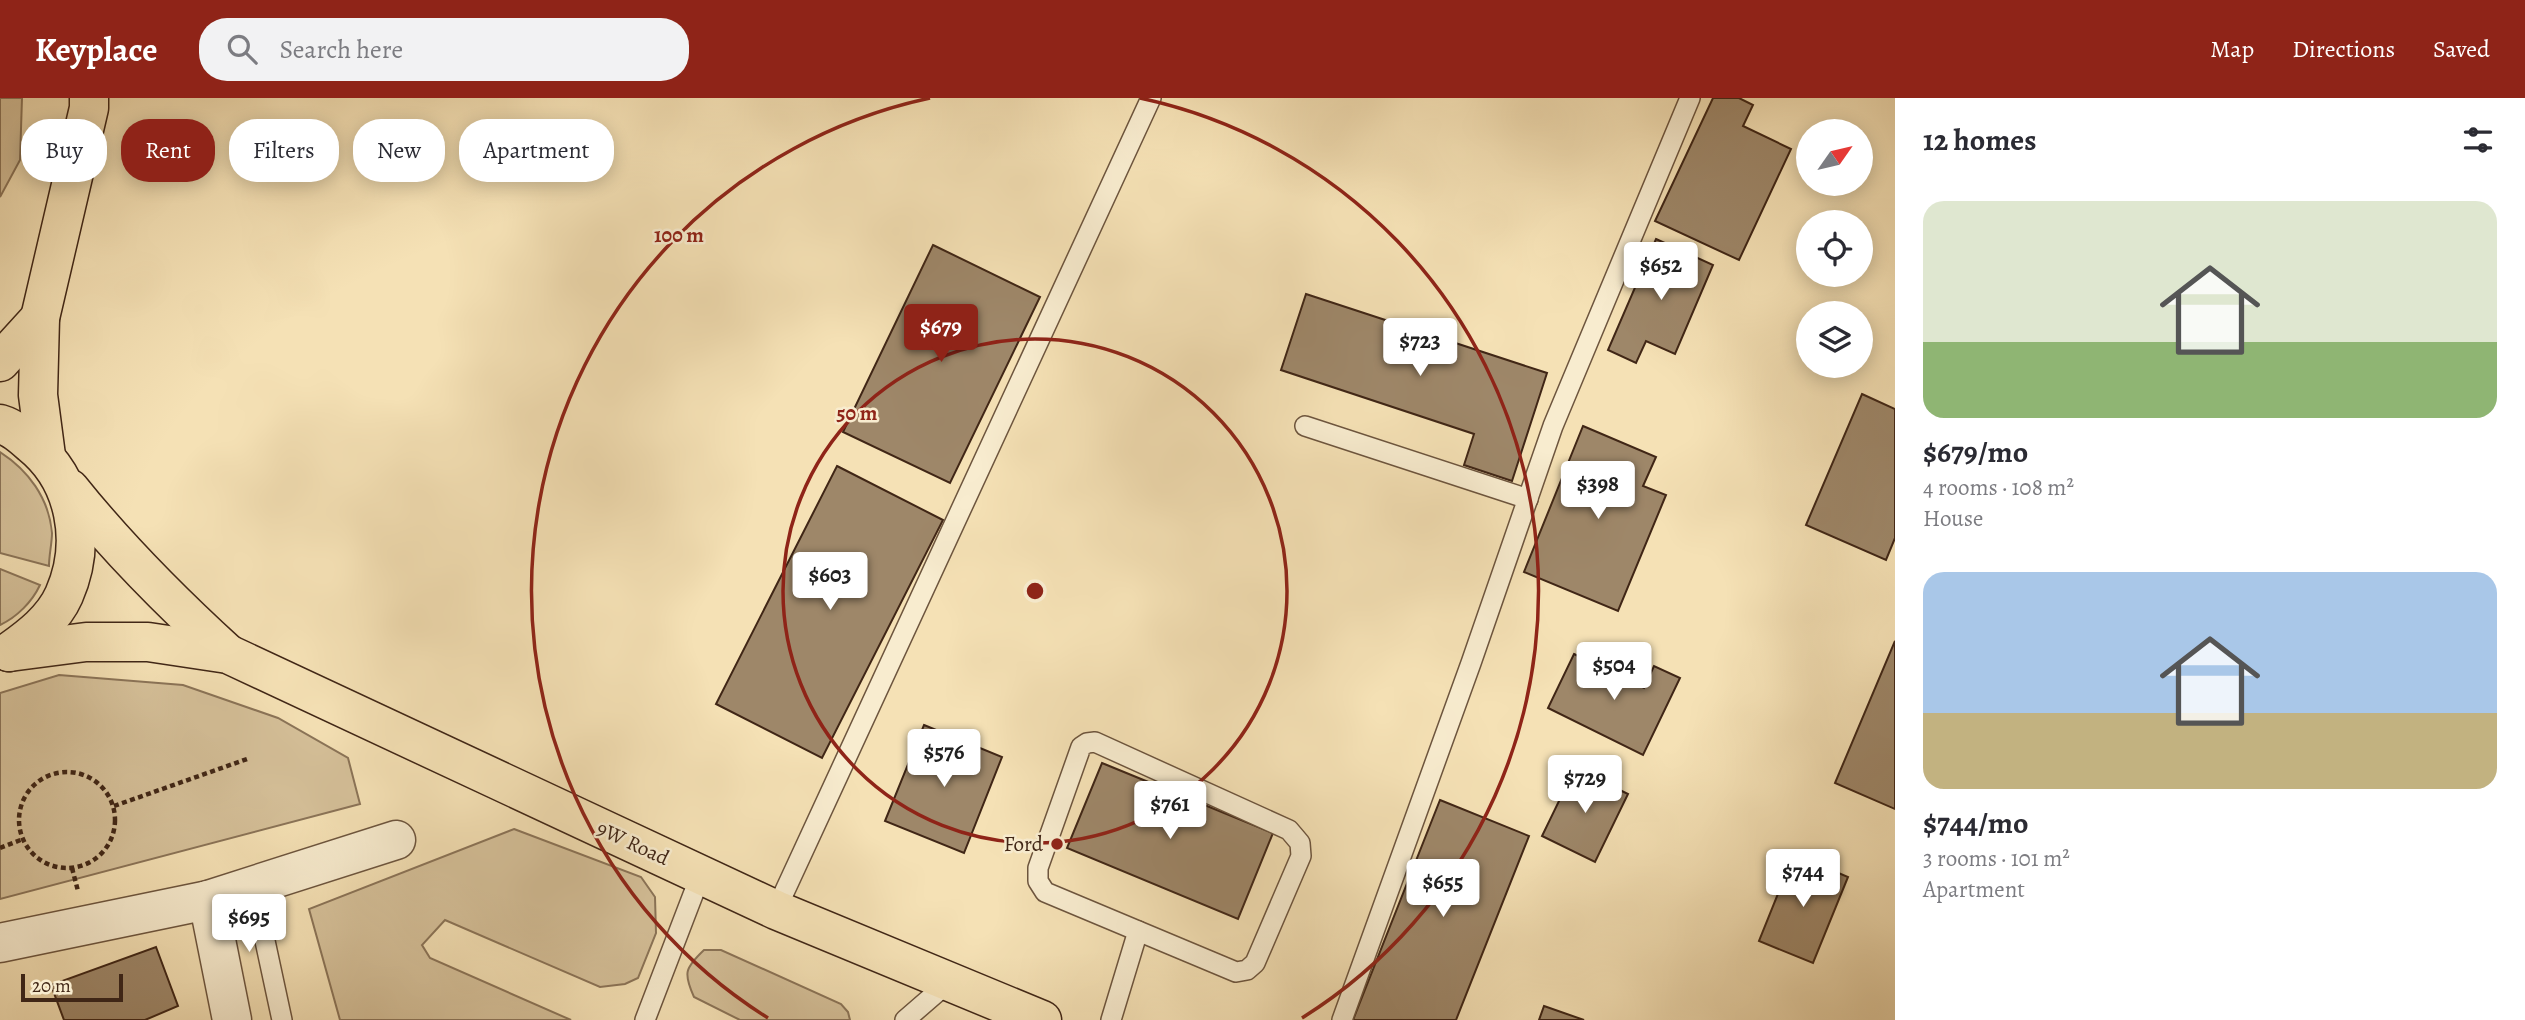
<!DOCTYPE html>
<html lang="en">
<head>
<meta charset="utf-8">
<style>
	:root { --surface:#fff; --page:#f2f2f3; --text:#2b2b33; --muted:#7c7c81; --accent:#8f2418 }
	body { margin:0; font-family:Alegreya,serif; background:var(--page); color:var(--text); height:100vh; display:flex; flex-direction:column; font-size:26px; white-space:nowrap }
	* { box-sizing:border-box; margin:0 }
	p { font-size:23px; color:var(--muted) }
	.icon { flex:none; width:38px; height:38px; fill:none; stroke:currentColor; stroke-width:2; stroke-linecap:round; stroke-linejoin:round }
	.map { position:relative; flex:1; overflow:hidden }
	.details { display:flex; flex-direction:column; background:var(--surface); width:630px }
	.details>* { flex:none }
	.banner { position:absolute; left:21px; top:21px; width:665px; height:63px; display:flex; gap:14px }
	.needle { width:46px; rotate:56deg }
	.buttons { position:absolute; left:1796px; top:21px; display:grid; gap:14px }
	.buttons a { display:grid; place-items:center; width:77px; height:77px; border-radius:50%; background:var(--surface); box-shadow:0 4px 18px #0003; font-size:35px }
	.scale { position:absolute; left:21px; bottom:18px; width:102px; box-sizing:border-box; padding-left:7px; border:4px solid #402616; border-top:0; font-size:19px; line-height:24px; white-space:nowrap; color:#402616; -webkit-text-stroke:5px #f8eccf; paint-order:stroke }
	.price { position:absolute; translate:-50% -60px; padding:0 16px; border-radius:7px; background:#fff; color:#222; font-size:23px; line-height:46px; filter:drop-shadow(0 2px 4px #0008) }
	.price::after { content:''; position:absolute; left:50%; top:42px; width:21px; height:16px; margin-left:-10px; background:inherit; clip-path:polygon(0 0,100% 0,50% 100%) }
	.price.active { background:var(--accent); color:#fff }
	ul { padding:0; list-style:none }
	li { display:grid; align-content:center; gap:14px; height:371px; padding:0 28px }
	li span { display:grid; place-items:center; height:217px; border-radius:21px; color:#555 }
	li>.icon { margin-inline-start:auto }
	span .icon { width:126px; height:126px; fill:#fffc; stroke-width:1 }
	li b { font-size:30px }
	h2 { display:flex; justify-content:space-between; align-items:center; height:84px; padding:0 28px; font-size:30px }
	.chip { padding:0 24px; border-radius:28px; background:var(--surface); box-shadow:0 4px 18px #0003; font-size:24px; line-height:63px }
	.chip.active { background:var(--accent); color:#fff }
	header { display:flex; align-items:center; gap:42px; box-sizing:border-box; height:98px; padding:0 35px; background:var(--accent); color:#fff }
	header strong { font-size:33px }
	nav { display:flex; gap:38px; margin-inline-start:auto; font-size:24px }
	.search { width:490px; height:63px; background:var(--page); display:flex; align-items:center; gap:18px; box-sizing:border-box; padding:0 24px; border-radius:28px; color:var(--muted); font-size:26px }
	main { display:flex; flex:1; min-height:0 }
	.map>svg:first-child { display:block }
	.green { fill:#d6c19a; stroke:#8b7458; stroke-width:2 }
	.building { fill:#9e8769; stroke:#402616; stroke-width:2 }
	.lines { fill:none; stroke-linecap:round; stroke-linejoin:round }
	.service-casing { stroke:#6d553e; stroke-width:22 }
	.minor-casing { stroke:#6d553e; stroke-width:41 }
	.trunk-casing { stroke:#402616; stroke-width:41 }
	.path { stroke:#402616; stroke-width:4.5; stroke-dasharray:5 3.5; stroke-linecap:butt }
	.service { stroke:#f8eccf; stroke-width:19 }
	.minor { stroke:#f8eccf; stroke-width:38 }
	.trunk { stroke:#f5e1b5; stroke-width:38 }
	.ring { fill:none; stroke:#8f2418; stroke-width:3.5 }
	.poi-dot { fill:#8f2418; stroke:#f8eccf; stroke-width:2.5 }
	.labels { text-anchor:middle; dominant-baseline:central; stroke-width:5; stroke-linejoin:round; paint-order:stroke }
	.street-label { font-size:21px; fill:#402616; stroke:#f8eccf }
	.poi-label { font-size:21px; fill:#402616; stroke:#f8eccf; text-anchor:end }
	.centre { fill:#8f2418; stroke:#f8eccf; stroke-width:3.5 }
	.ring-label { font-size:21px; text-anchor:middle; font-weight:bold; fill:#8f2418; stroke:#f8eccf; stroke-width:5; stroke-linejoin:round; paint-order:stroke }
</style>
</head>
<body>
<header>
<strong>Keyplace</strong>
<div class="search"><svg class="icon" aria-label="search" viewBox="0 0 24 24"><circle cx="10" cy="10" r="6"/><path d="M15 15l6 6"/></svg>Search here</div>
<nav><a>Map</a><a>Directions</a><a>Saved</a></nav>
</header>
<main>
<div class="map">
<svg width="1895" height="922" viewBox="0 0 1895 922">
	<rect width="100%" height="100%" fill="#f5e1b5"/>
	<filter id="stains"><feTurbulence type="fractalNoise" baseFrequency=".00286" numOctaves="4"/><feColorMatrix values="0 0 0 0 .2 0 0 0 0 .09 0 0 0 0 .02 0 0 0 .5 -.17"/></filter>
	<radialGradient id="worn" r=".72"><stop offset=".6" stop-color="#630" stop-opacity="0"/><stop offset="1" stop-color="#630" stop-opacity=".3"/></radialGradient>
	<g class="green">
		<path d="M0 0H22L20 62 0 99Z"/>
		<path d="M0 354C28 372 49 400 52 435 52 445 49 457 49 468L0 455Z"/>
		<path d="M0 471 40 487C32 504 17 519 0 527Z"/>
		<path d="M59 577 183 587 278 620 348 660 360 706 0 801V595Z"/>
		<path d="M514 731 641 779 655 799 656 835 638 880 625 886 600 889 445 822 422 847 430 860 571 922H340L309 811Z"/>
		<path d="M704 852H721L841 906 848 914 850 922H740L694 899C683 875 685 870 704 852Z"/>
	</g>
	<g class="building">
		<path d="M1713 0H1739L1753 7 1743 28 1791 51 1739 162 1655 123Z"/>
		<path d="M1656 141 1713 167 1675 256 1646 243 1636 265 1608 252Z"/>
		<path d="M933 147 1040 199 950 385 843 334Z"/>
		<path d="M1306 196 1547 275 1512 383 1464 367 1474 336 1281 272Z"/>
		<path d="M1862 296 1895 311V440L1886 462 1806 427Z"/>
		<path d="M1583 328 1656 359 1643 388 1666 397 1618 513 1524 474Z"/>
		<path d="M837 368 943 422 822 660 716 606Z"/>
		<path d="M1895 543V711L1835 685Z"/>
		<path d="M1574 556 1644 590 1654 568 1680 580 1643 657 1548 610Z"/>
		<path d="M924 627 1002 659 964 755 885 723Z"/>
		<path d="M1102 665 1273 735 1238 821 1067 750Z"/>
		<path d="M1575 670 1628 696 1595 764 1542 738Z"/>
		<path d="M1440 702 1529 738 1456 922H1353Z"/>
		<path d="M1794 756 1848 779 1813 865 1759 843Z"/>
		<path d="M156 849 178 908 145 922H64L51 887Z"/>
		<path d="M1544 908 1584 922H1539Z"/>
	</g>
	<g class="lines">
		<defs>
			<g id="service">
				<path d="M1305 328 1528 401"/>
				<path d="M1095 644 1289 732 1300 745 1301 758 1255 865 1247 872 1236 874 1045 794 1038 783V770L1081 649 1087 645Z"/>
				<path d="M253 787 282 922"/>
				<path d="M776 812 1151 0"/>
				<path d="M645 922 701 776"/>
				<path d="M905 922 950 883"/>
				<path d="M1111 922 1138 833"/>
				<path d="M1342 922 1471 565 1553 328 1690 0"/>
			</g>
			<g id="minor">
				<path d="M208 802 232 922"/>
				<path d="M0 845 208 802 396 742"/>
			</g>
			<g id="trunk">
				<path d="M0 264 40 220"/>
				<path d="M0 326C13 330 21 337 31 346 76 382 87 445 64 497 53 522 30 539 9 554"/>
				<path d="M46 358 38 297 40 220 89 10V0"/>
				<path d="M70 391C118 451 171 504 228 556"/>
				<path d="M9 554 86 544H148L228 556 776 812 1042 922"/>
			</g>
		</defs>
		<use href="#service" class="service-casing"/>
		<use href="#minor" class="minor-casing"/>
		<use href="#trunk" class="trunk-casing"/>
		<g class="path">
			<circle cx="67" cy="722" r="48"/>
			<path d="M114 708 247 661"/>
			<path d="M0 750 23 741"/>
			<path d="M72 770 78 793"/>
		</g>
		<use href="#service" class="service"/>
		<use href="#minor" class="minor"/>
		<use href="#trunk" class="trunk"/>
	</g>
	<g class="ring">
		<circle cx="1035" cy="493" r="252"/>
		<path d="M768 920A504 504 0 0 1 930 0M1140 0A504 504 0 0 1 1302 920"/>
	</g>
	<circle class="poi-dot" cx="1057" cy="746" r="7"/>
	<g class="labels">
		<g class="street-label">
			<text transform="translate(633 745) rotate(25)">9W Road</text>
		</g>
		<g class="poi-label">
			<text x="1043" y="746">Ford</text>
		</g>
	</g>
	<circle cx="1035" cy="493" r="10" class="centre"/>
	<g class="ring-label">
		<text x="679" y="144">100 m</text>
		<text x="857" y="322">50 m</text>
	</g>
	<rect width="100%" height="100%" filter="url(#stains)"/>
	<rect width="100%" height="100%" fill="url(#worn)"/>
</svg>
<div class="buttons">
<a><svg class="needle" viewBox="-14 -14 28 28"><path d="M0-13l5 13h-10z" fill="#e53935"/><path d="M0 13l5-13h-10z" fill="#7c7c81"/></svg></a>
<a><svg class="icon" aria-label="locate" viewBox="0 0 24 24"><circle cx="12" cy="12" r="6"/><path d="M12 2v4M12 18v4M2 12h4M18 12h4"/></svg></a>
<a><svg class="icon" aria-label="layers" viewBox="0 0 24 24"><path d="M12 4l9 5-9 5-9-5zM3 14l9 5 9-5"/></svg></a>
</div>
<div class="scale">20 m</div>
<b class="price" style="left:1661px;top:204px">$652</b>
<b class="price active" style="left:941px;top:266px">$679</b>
<b class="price" style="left:1420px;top:280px">$723</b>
<b class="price" style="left:1598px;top:423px">$398</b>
<b class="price" style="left:830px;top:514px">$603</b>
<b class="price" style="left:1614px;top:604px">$504</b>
<b class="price" style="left:944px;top:691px">$576</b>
<b class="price" style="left:1585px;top:717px">$729</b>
<b class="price" style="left:1170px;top:743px">$761</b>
<b class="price" style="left:1803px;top:811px">$744</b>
<b class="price" style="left:1443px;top:821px">$655</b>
<b class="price" style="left:249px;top:856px">$695</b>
<div class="banner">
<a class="chip">Buy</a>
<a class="chip active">Rent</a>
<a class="chip">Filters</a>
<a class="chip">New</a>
<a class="chip">Apartment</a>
</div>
</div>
<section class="details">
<h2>12 homes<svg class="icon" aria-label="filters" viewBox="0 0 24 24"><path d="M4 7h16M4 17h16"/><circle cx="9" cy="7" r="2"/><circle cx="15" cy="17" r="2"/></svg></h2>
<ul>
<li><span style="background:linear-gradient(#dfe7d0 65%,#8fb573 0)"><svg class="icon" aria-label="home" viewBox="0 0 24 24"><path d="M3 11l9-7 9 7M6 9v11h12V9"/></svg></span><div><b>$679/mo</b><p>4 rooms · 108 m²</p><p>House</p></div></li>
<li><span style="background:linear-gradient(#a9c7e8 65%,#c2b280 0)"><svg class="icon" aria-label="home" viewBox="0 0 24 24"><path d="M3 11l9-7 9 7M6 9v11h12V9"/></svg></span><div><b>$744/mo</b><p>3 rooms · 101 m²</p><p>Apartment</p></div></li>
</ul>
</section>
</main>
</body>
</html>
